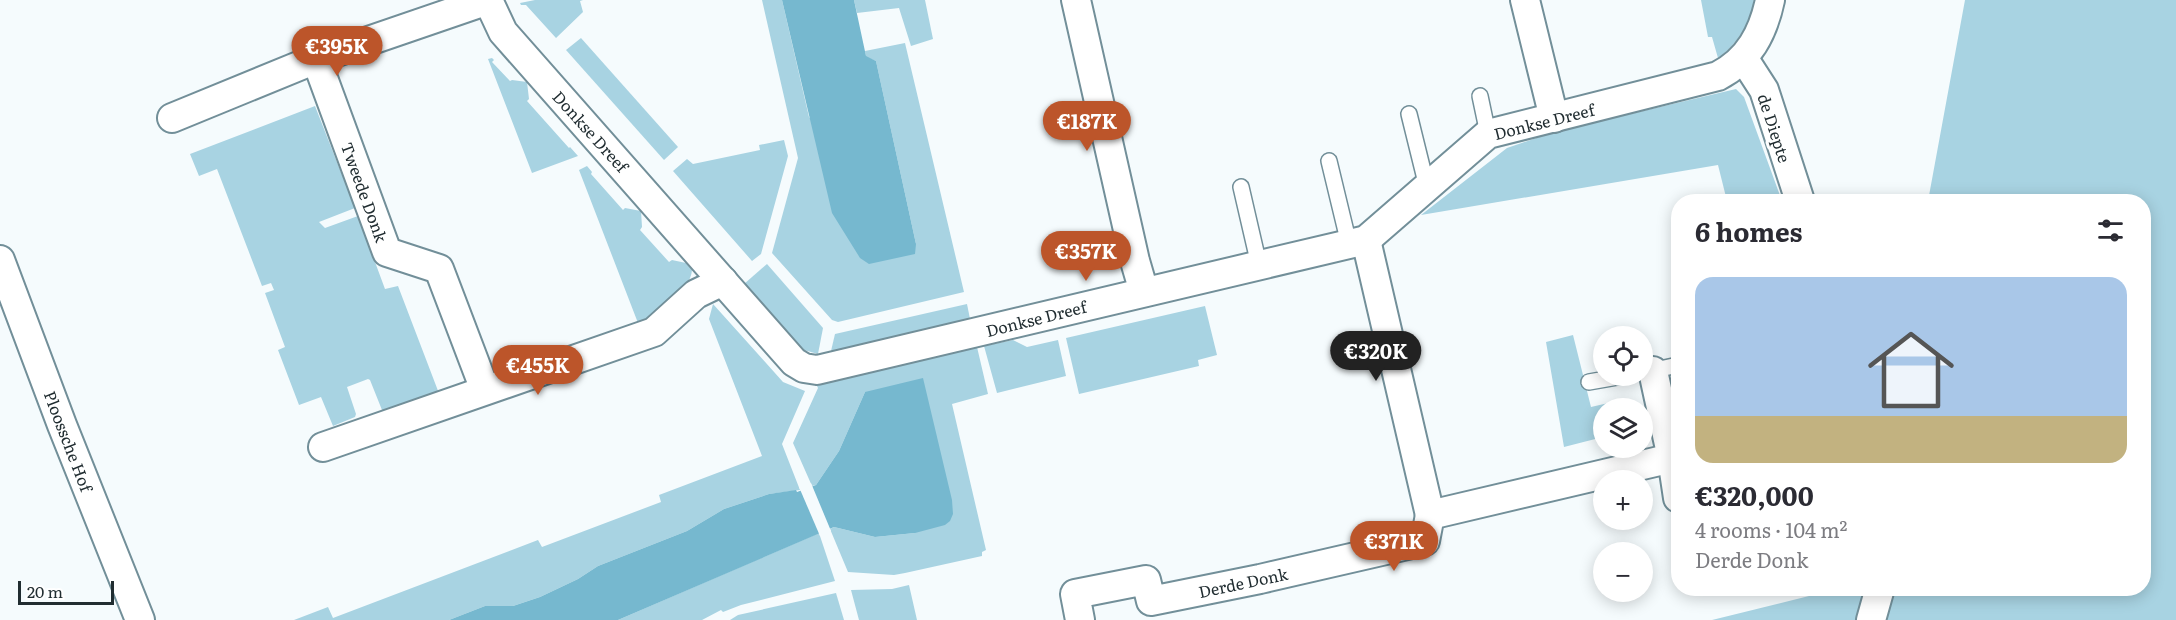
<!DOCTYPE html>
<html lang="en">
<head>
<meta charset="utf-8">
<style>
	:root { --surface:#fff; --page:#f2f2f3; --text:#2b2b33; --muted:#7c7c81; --accent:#bc552a }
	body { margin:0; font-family:Literata,serif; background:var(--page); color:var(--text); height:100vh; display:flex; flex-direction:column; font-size:22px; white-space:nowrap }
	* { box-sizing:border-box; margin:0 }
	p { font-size:20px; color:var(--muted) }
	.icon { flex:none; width:33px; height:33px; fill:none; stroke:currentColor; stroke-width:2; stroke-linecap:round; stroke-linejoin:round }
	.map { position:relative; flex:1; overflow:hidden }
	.panel { position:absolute; left:1671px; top:194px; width:480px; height:402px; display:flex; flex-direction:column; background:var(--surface); border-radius:24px; box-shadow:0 3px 15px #0003 }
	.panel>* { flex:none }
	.fabs { position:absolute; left:1593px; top:326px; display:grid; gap:12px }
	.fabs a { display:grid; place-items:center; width:60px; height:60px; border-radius:50%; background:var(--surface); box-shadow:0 3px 15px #0003; font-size:30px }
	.scale { position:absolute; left:18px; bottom:15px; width:96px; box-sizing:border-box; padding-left:6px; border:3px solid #212d31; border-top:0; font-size:16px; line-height:21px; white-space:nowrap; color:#212d31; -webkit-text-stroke:4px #fff; paint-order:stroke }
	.price { position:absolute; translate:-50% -51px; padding:0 14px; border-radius:21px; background:var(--accent); color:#fff; font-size:20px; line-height:39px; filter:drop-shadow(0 2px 3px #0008) }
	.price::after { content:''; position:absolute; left:50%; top:36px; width:18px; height:14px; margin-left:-9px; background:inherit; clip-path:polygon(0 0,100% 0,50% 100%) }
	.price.on { background:#222; color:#fff }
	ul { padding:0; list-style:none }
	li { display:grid; align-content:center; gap:12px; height:318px; padding:0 24px }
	li span { display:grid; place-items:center; height:186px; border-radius:18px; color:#555 }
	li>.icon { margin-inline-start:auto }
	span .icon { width:108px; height:108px; fill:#fffc; stroke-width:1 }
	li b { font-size:26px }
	h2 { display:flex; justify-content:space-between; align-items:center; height:72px; padding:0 24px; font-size:26px }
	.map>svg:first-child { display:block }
	.green { fill:#a8d3e2 }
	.water { fill:#76b8cf }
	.pier { fill:#f5fbfd }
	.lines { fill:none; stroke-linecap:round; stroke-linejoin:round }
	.service-casing { stroke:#728f99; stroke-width:18 }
	.minor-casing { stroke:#728f99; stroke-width:32 }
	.service { stroke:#fff; stroke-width:15 }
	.minor { stroke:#fff; stroke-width:28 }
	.labels { text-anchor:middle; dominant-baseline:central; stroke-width:6; stroke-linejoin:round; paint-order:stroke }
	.street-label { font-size:16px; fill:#212d31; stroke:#fff }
</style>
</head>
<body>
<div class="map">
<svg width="2176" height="620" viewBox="0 0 2176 620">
	<rect width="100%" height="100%" fill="#f5fbfd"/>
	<g class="green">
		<path d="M535 0H583L580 1 583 12 556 38 526 5H521L520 3Z"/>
		<path d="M762 0H782L809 117 916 244 876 61 866 57 865 51 905 43 964 292 838 322 832 320 772 253 798 158Z"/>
		<path d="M854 0H925L933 39 911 46 899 8 857 13Z"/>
		<path d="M1701 0H1754C1749 24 1739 43 1718 58L1712 37H1708Z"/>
		<path d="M1965 0H2176V620H1880L1887 588H2144V201H1928Z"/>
		<path d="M581 38 678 147 664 160 566 50Z"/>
		<path d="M492 58 494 60 492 62 510 81 512 80 527 82 529 99 527 101 569 148 570 147 578 156 532 173 488 59Z"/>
		<path d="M1736 89 1744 97 1782 201H1727L1718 165 1421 215 1507 148 1554 132Z"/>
		<path d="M315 106 355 208 319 222 325 228 358 216 385 289 398 286 440 396 384 415 370 380 368 379 347 387 356 414 355 417 333 426 321 397 299 405 278 350 285 347 265 293 274 290 271 283 262 286 217 169 199 176 190 154Z"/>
		<path d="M784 140 788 156 761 254 752 261 673 171 687 159 693 164 760 150 759 145Z"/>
		<path d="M587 166 592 172 591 174 623 210 625 208 641 211 642 227 640 230 669 262 672 260 686 263 692 270C691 290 656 315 638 323L579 170Z"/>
		<path d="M767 264 823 328 818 354 804 350 797 343 744 284Z"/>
		<path d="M713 304 783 382 805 391 782 444 800 490 769 494 724 509 687 531 598 566 578 579 540 597 513 606H485L449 620H294L328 607 333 618 538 540 542 547 661 502 659 495 762 456 709 319Z"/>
		<path d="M967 304 970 319 831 351 835 334Z"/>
		<path d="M1205 306 1217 355 1198 360 1199 366 1079 394 1066 338Z"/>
		<path d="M1573 335 1591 407 1617 401 1619 408H1604L1603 437 1564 447 1546 342Z"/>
		<path d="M1013 340 1027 347 1058 340 1066 376 997 393 984 346Z"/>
		<path d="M977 347 988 394 952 404 986 550 982 552V556L905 573 894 575 848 572 830 529 834 527 875 537 915 533 865 392 839 451 816 485 812 486 793 443 818 388 816 384Z"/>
		<path d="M819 533 835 581 741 605 723 612 721 610 702 620H618Z"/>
		<path d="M909 585 917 620H859L851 590 892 589Z"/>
		<path d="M1841 588H1873L1864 620H1712Z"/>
		<path d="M836 593 844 620H730L738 615Z"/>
	</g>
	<g class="water">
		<path d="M782 0H854L866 56 876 61 916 244 915 254 869 264 860 258 832 213Z"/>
		<path d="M923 378 952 500 953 514 950 521 945 525 915 533 875 537 834 527 618 620H449L485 606H513L540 597 578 579 598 566 687 531 724 509 769 494 796 490 797 492 816 485 839 451 865 392Z"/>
	</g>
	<path class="pier" d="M811 483 831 531 820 536 799 487Z"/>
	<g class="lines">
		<defs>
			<g id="service">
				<path d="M1480 96 1488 134"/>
				<path d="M1409 114 1427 187"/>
				<path d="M1329 161 1349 244"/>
				<path d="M1241 187 1259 265"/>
				<path d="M1646 372 1678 365"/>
				<path d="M1589 382 1629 375"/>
			</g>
			<g id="minor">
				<path d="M488 0 503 32 794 362 804 368 817 370 1366 240 1488 134 1718 76C1749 60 1763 33 1770 0"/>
				<path d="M1076 0 1135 261 1144 292"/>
				<path d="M1525 0 1554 118"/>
				<path d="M316 59 387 252 439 269 485 390"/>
				<path d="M1744 59 1764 90 1800 201"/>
				<path d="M172 118 316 59 488 0"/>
				<path d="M1366 240 1430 515"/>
				<path d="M0 260 62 425 140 620"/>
				<path d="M1653 371 1672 458 1678 498"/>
				<path d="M323 447 654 332 696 294 723 281"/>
				<path d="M1080 620 1075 594 1146 580 1151 601 1260 579 1425 541 1430 515 1672 458"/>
				<path d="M1871 620 1880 588"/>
			</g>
		</defs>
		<use href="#service" class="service-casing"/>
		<use href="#minor" class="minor-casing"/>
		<use href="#service" class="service"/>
		<use href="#minor" class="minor"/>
	</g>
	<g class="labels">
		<g class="street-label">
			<text transform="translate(1544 121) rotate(-14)">Donkse Dreef</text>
			<text transform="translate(1775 128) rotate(72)">de Diepte</text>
			<text transform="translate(591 131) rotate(48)">Donkse Dreef</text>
			<text transform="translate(365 192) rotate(70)">Tweede Donk</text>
			<text transform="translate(1036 318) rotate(-14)">Donkse Dreef</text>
			<text transform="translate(69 441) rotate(69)">Ploossche Hof</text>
			<text transform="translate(1243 582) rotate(-12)">Derde Donk</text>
		</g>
	</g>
</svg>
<div class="fabs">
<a><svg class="icon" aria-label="locate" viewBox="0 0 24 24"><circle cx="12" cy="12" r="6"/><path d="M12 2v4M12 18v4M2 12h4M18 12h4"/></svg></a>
<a><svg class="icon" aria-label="layers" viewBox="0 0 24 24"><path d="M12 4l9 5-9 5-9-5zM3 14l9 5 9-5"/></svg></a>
<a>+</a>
<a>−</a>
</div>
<div class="scale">20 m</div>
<b class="price" style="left:337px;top:77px">€395K</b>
<b class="price" style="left:1087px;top:152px">€187K</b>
<b class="price" style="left:1086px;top:282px">€357K</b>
<b class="price on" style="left:1376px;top:382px">€320K</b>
<b class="price" style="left:538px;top:396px">€455K</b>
<b class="price" style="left:1394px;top:572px">€371K</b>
<section class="panel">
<h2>6 homes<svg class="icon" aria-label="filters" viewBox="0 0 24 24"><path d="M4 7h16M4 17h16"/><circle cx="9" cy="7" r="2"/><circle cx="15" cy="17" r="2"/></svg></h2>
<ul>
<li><span style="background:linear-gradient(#a9c7e8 75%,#c2b280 0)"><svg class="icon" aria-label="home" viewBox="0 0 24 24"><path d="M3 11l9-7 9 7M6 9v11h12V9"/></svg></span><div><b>€320,000</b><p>4 rooms · 104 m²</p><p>Derde Donk</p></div></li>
</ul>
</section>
</div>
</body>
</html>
